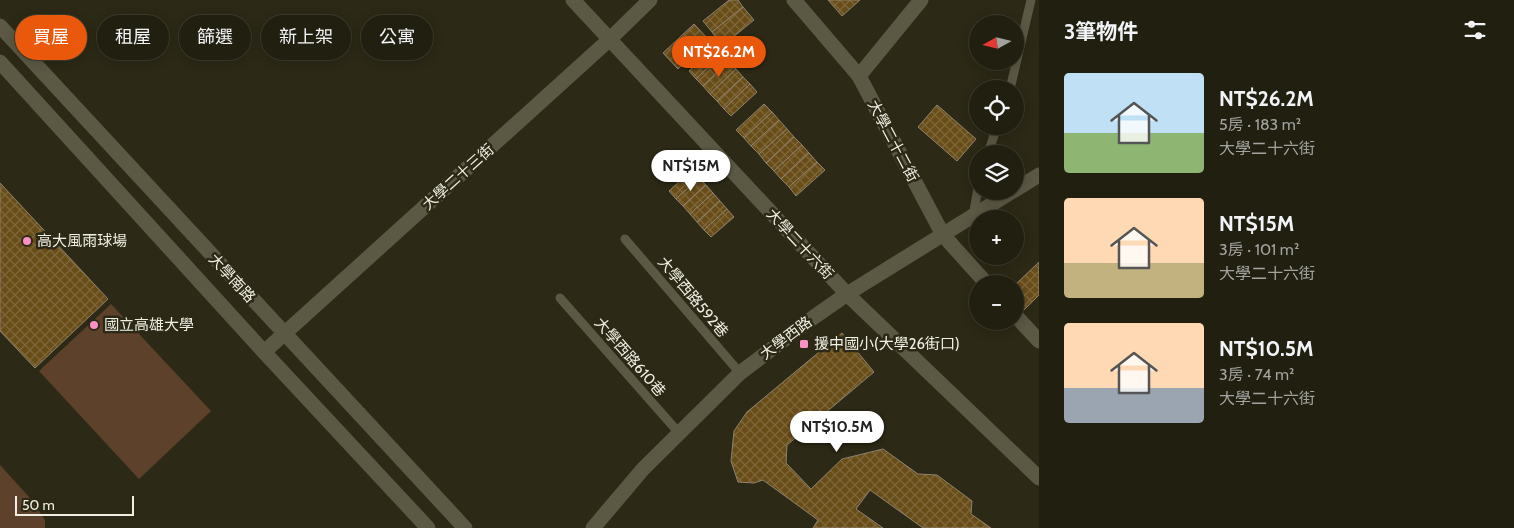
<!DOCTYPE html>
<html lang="zh-TW">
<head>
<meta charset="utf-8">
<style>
	:root { --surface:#211f10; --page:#292719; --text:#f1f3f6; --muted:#a2a29f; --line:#3e3d30; --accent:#ea580c }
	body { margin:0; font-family:Cabin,"Noto Sans TC",sans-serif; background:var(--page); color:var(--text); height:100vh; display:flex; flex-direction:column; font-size:19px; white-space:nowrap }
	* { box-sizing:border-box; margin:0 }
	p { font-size:16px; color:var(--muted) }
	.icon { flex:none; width:28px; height:28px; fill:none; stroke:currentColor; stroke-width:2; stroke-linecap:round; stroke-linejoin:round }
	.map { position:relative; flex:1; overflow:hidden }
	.details { display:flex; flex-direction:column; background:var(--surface); width:475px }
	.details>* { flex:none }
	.banner { position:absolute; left:15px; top:15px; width:475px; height:45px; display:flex; gap:10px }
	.needle { width:32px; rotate:262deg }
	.buttons { position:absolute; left:969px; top:15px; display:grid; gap:10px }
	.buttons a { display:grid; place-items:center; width:55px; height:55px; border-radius:50%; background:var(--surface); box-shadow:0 2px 12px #0003,0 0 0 1px var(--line); font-size:25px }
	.scale { position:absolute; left:15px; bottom:12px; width:119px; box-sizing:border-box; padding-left:5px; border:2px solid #f0efe3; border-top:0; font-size:14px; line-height:18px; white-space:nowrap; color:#f0efe3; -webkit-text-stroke:4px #2c2916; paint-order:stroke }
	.price { position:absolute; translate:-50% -42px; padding:0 11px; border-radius:18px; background:#fff; color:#222; font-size:16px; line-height:32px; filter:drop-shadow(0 1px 2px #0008) }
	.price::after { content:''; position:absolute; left:50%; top:30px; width:15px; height:11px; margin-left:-8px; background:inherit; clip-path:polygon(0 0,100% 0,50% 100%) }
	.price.active { background:var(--accent); color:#fff }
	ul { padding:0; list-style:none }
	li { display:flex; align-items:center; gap:15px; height:125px; padding:0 25px }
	li span { display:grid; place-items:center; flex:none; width:140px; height:100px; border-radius:5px; color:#555 }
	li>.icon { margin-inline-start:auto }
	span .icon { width:60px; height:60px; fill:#fffc; stroke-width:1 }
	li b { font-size:21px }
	h2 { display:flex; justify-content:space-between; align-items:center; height:60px; padding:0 25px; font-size:21px }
	.chip { padding:0 18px; border-radius:22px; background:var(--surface); box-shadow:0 2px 12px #0003,0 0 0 1px var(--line); font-size:18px; line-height:45px }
	.chip.active { background:var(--accent); color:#fff }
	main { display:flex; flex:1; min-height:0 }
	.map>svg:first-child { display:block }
	.green { fill:#5e412b }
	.building { fill:url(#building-cross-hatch); stroke:#8e826f }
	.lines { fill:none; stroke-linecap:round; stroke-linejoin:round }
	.service { stroke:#5b5944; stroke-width:9 }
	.minor { stroke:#5b5944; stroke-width:15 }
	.tertiary { stroke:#5b5944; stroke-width:15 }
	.poi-dot { fill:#fc8fc3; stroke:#2c2916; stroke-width:2 }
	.labels { text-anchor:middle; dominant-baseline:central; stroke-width:5; stroke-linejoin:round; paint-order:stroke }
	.street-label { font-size:15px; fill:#f0efe3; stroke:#2c2916 }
	.poi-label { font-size:15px; fill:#f0efe3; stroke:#2c2916; text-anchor:start }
</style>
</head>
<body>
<main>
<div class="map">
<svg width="1039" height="528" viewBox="0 0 1039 528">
	<defs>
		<pattern id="building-cross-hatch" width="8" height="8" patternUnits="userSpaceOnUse" patternTransform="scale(1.25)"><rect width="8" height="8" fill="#694d19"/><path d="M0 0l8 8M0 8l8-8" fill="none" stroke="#7f673a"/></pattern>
	</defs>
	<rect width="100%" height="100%" fill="#2c2916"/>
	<g class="green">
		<path d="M111 304 211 411 139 479 39 371Z"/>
		<path d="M0 465 30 498 45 520V528H0Z"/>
	</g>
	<g class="building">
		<path d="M729 0H738L743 7 712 32 703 21Z"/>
		<path d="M828 0H860L842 16Z"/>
		<path d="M743 7 754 20 722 46 712 32Z"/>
		<path d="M694 24 709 40 678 69 663 53Z"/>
		<path d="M714 46 722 54 696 79 689 71Z"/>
		<path d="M722 54 728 62 703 86 696 79Z"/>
		<path d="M728 62 736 69 710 94 703 86Z"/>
		<path d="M736 69 743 77 717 101 710 94Z"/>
		<path d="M743 77 750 84 724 109 717 101Z"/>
		<path d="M750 84 757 92 731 116 724 109Z"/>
		<path d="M764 104 772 112 744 138 736 130Z"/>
		<path d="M937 105 976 139 957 161 918 127Z"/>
		<path d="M772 112 779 120 751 146 744 138Z"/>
		<path d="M779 120 787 129 759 154 751 146Z"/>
		<path d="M787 129 794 137 766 163 759 154Z"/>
		<path d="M794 137 802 145 774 171 766 163Z"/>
		<path d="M802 145 809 153 781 179 774 171Z"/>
		<path d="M809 153 817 162 789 187 781 179Z"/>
		<path d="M817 162 825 170 796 196 789 187Z"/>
		<path d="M692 170 699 178 676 199 669 191Z"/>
		<path d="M699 178 706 185 683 206 676 199Z"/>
		<path d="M0 183 108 299 35 368 0 331Z"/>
		<path d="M706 185 713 193 690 214 683 206Z"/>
		<path d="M713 193 720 201 697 222 690 214Z"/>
		<path d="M720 201 727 209 704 230 697 222Z"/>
		<path d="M727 209 734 217 711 237 704 230Z"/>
		<path d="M1039 262V295L1024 310 1015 300V285Z"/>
		<path d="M842 333 874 372 787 445 786 463 811 489 842 459 883 449 918 474 937 475 972 501 971 514 991 528H923L870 490 856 509 883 528H813L818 520 763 480 754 483 738 482 731 461 734 431 747 412Z"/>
	</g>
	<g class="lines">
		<g class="service">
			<path d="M1010 89 1031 0"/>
			<path d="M988 154 997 126"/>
			<path d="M973 217 978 188"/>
			<path d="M625 239 740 373"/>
			<path d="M560 298 679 433"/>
		</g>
		<g class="minor">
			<path d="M573 0 847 294 1039 478"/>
			<path d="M794 0 859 76 943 235 987 284"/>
			<path d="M859 76 921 0"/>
			<path d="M1015 190 1039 175"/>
			<path d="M1015 315 1039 341"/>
			<path d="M264 352 610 39 650 0"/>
			<path d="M593 528 643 469 740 373 814 317 847 294 1013 191"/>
		</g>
		<g class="tertiary">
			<path d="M0 26 465 528"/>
			<path d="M0 62 264 352 428 528"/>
		</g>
	</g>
	<g class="poi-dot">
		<circle cx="27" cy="241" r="5"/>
		<circle cx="94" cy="325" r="5"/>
		<rect x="799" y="339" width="10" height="10" rx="2.5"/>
	</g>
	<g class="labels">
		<g class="street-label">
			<text transform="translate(893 141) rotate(62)">大學二十二街</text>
			<text transform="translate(458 177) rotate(-42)">大學二十三街</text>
			<text transform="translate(800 244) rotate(47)">大學二十六街</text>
			<text transform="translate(232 278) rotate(47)">大學南路</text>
			<text transform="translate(693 297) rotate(50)">大學西路592巷</text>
			<text transform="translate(786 338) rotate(-37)">大學西路</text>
			<text transform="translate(630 357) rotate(49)">大學西路610巷</text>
		</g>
		<g class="poi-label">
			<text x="37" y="241">高大風雨球場</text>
			<text x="104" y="325">國立高雄大學</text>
			<text x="814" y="344">援中國小(大學26街口)</text>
		</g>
	</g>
</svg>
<div class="buttons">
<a><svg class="needle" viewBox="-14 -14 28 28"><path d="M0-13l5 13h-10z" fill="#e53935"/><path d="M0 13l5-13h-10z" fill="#a2a29f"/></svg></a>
<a><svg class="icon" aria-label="locate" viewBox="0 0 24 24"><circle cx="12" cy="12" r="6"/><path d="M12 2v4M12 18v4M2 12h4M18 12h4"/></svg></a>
<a><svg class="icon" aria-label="layers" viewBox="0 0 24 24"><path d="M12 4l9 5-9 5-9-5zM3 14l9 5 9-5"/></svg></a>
<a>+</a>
<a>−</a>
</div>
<div class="scale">50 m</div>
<b class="price active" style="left:719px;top:78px">NT$26.2M</b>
<b class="price" style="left:691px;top:192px">NT$15M</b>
<b class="price" style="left:837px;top:453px">NT$10.5M</b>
<div class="banner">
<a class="chip active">買屋</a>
<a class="chip">租屋</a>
<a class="chip">篩選</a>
<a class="chip">新上架</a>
<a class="chip">公寓</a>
</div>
</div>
<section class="details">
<h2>3筆物件<svg class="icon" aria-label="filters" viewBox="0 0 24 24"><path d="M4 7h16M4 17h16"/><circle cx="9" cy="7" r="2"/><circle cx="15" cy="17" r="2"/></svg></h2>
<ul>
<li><span style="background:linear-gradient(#bfe0f5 60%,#8fb573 0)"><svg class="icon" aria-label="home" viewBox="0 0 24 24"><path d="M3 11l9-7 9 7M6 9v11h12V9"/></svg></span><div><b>NT$26.2M</b><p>5房 · 183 m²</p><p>大學二十六街</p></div></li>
<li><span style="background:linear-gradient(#ffd9b3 65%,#c2b280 0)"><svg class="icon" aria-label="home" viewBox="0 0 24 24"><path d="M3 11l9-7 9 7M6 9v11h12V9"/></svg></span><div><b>NT$15M</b><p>3房 · 101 m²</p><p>大學二十六街</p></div></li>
<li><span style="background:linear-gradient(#ffd9b3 65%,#9aa5b1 0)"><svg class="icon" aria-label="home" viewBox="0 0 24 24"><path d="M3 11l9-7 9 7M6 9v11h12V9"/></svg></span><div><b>NT$10.5M</b><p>3房 · 74 m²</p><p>大學二十六街</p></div></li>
</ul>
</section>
</main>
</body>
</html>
